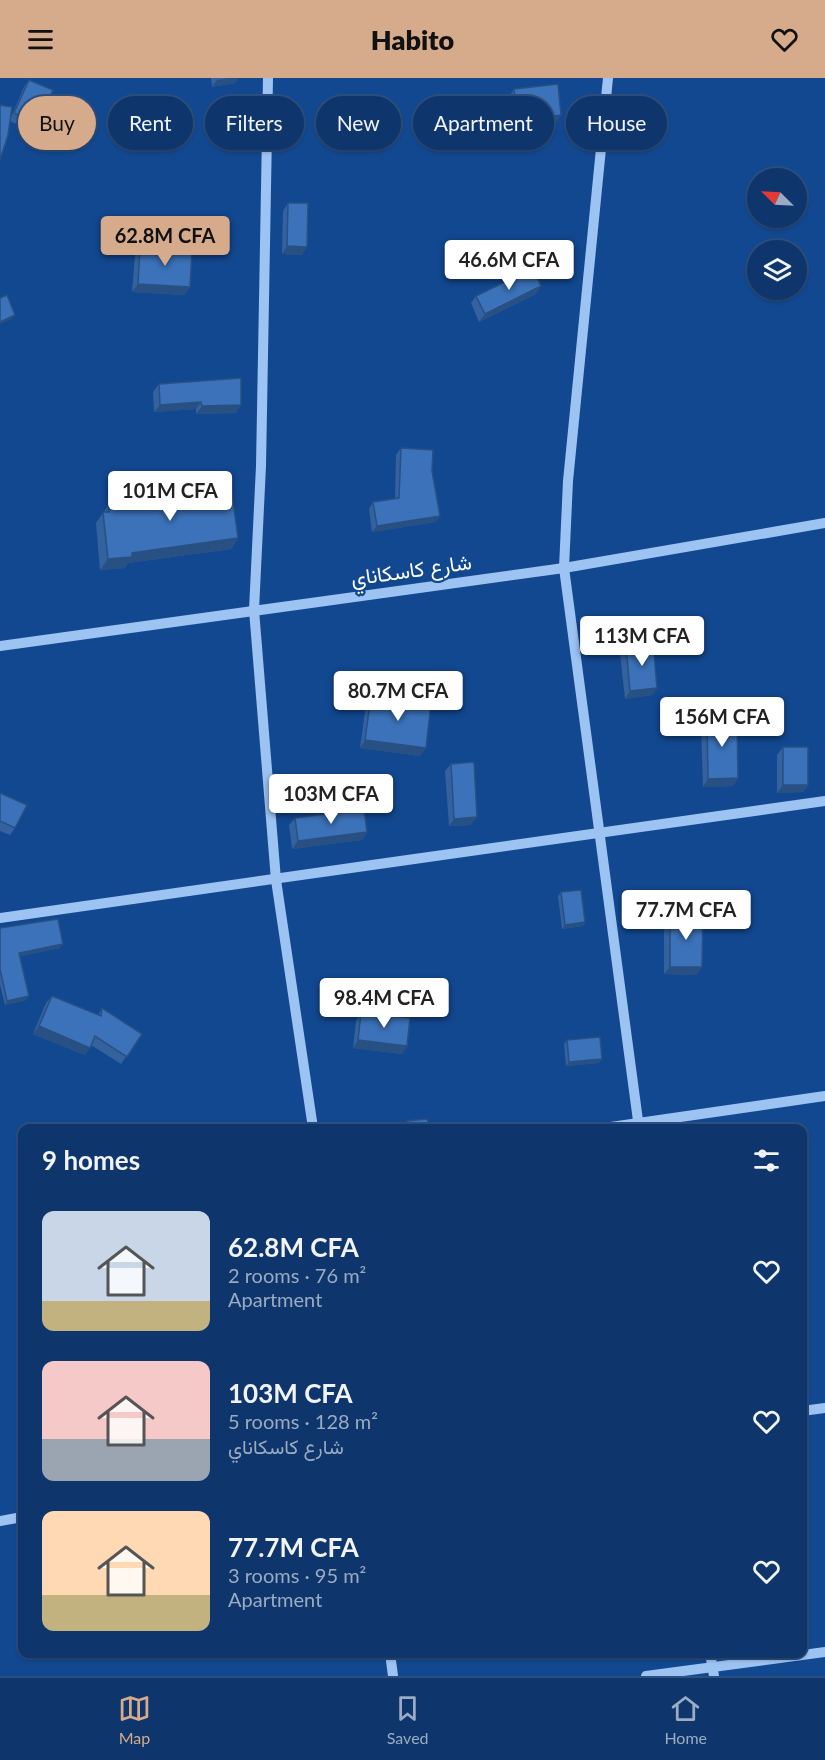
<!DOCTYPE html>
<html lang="en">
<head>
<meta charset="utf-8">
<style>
	:root { --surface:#0e366c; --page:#1c4174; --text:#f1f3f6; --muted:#9babc2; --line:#2e507f; --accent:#d6ab8b }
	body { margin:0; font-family:Lato,Vazirmatn,sans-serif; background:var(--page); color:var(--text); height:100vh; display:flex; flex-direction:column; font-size:22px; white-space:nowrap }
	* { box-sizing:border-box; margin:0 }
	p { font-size:20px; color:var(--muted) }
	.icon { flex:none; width:33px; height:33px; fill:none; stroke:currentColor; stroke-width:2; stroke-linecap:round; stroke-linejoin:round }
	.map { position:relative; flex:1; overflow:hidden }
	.details { position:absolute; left:18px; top:1046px; width:789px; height:534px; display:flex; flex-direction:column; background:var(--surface); border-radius:12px; box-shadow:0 2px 4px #0004,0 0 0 2px var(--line) }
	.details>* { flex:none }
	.banner { position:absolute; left:18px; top:18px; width:789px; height:54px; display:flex; gap:12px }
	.needle { width:39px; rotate:294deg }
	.fabs { position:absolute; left:747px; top:90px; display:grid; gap:12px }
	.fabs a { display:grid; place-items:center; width:60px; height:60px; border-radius:50%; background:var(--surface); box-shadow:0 2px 4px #0004,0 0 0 2px var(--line); font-size:30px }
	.price { position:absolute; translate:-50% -51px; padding:0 14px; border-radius:6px; background:#fff; color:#222; font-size:20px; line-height:39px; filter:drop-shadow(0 2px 3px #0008) }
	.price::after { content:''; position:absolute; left:50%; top:36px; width:18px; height:14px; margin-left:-9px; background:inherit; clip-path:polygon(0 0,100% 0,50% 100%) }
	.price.current { background:var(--accent); color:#111 }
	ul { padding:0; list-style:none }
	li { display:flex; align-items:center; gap:18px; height:150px; padding:0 24px }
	li span { display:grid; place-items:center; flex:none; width:168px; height:120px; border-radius:12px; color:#555 }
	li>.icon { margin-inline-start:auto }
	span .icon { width:72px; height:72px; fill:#fffc; stroke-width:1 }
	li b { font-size:26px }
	h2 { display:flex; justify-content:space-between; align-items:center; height:72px; padding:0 24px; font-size:26px }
	.chip { padding:0 21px; border-radius:27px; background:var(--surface); box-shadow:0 2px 4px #0004,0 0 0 2px var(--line); font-size:21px; line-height:54px }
	.chip.current { background:var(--accent); color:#111 }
	header { display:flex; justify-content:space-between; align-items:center; height:78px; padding:0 24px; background:var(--accent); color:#111; font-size:27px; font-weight:800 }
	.dock { display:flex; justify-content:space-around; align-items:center; height:84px; border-top:2px solid var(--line); background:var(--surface); font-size:16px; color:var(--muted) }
	.dock a { display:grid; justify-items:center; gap:3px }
	.dock .current { color:var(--accent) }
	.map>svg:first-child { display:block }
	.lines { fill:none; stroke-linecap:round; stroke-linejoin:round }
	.minor { stroke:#9dc3f2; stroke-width:10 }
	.wall { fill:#33629f }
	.shaded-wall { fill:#295082 }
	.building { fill:#3b72b9; stroke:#295082; stroke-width:1.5 }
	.labels { text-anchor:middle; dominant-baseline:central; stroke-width:4.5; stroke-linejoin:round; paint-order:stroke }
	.street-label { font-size:21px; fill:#fff; stroke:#124890 }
</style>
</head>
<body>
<header><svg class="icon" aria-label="menu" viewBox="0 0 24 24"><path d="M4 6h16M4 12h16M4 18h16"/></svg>Habito<svg class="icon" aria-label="heart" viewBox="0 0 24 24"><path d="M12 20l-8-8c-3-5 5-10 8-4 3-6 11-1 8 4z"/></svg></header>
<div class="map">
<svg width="825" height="1598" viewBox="0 0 825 1598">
	<rect width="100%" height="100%" fill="#124890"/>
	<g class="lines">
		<g class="minor">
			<path d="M268 0 261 388 254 532 276 802 313 1050"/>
			<path d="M608 0 568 403 564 490 639 1050"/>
			<path d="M0 568 564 490 825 445"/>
			<path d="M0 840C275 802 550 760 825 723"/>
			<path d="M604 1050 825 1018"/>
			<path d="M802 1333 825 1330"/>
			<path d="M0 1443 22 1439"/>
			<path d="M390 1575 393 1598"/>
			<path d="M710 1575 714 1598"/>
			<path d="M646 1598 825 1574"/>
		</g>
	</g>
	<g class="wall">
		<path d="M211 0H238L235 5 212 9Z"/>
		<path d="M29 2 38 46 33 54 10 43 11 39 24 9Z"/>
		<path d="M514 11 556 45 513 51 509 19Z"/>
		<path d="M288 125 302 177 282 176 283 133Z"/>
		<path d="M140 169 190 209 184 217 132 214 135 177Z"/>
		<path d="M536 216 479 244 471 225 476 218Z"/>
		<path d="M159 306 236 335 196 336V331L154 334 153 314Z"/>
		<path d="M401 370 440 438 435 444 372 454 369 431 373 424 395 420 396 377Z"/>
		<path d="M109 426 238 460 231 471 128 485 125 490 100 492 96 445Z"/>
		<path d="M626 568 657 610 652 617 625 621 620 575Z"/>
		<path d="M371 618 420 678 360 670 366 626Z"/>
		<path d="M707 640 738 700 733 708 703 709 701 648Z"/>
		<path d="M783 669 808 707 803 714 777 715V677Z"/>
		<path d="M451 686 471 747 449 748 445 693Z"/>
		<path d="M0 715 15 750 10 757 0 753Z"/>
		<path d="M295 740 367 754 362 762 292 771 289 747Z"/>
		<path d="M561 814 585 844 583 848 562 851 558 818Z"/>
		<path d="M670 837 697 897 664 896V845Z"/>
		<path d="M0 850 60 870 20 878 26 922 5 927 0 907Z"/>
		<path d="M52 918 98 937 102 930 142 956 121 986 91 967 85 977 33 956 46 925Z"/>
		<path d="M361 935 407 968 402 976 353 970 356 943Z"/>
		<path d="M567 962 599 985 566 988 564 966Z"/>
		<path d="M407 1043 430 1050H405L404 1047Z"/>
	</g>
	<g class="shaded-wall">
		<path d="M228 0H238L235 5 212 9 217 2Z"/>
		<path d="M561 37 556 45 513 51 518 43Z"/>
		<path d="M287 168 307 169 302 177 282 176Z"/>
		<path d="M138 206 190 209 184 217 132 214Z"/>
		<path d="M541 208 536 216 479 244 485 236Z"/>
		<path d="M15 237 12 241 0 246V244Z"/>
		<path d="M201 324 196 331 154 334 160 327Z"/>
		<path d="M241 327 236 335 196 336 202 328Z"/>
		<path d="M440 438 435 444 372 454 377 448Z"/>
		<path d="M238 460 231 471 128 485 125 490 100 492 108 481 132 475Z"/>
		<path d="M657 610 652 617 625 621 630 613Z"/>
		<path d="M365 662 426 670 420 678 360 670Z"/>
		<path d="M738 700 733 708 703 709 708 701Z"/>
		<path d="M783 707H808L803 714 777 715Z"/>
		<path d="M477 739 471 747 449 748 454 741Z"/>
		<path d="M367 754 362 762 292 771 298 763Z"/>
		<path d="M585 844 583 848 562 851 565 847Z"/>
		<path d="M63 866 60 870 16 879 19 875Z"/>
		<path d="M670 889H702L697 897 664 896Z"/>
		<path d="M29 918 26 922 5 927 7 923Z"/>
		<path d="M39 948 90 970 85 977 33 956Z"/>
		<path d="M358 962 407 968 402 976 353 970Z"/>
		<path d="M602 981 599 985 566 988 569 984Z"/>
	</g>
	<g class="building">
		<path d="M29 2 53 12 38 46 14 35Z"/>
		<path d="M558 6 561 37 518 43 514 11Z"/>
		<path d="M0 27 12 29 8 57 0 82Z"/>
		<path d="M288 125H308L307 169 287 168Z"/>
		<path d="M140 169 192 173 190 209 138 206Z"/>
		<path d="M533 190 541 208 485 236 476 218Z"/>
		<path d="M7 217 15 237 0 244V220Z"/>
		<path d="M241 300V327L202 328 201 324 160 327 159 306Z"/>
		<path d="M401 370 433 372 432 393 440 438 377 448 373 424 399 420Z"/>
		<path d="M231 408 238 460 132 475V479L108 481 103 434H109V426Z"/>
		<path d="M653 564 657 610 630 613 626 568Z"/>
		<path d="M371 618 431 626 426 670 365 662Z"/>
		<path d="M737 639 738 700 708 701 707 640Z"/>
		<rect x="783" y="669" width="25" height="38"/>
		<path d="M474 684 477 739 454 741 451 686Z"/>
		<path d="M0 715 27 727 15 750 0 743Z"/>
		<path d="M364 731 367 754 298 763 295 740Z"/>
		<path d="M581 812 585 844 565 847 561 814Z"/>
		<path d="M670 837H703L702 889H670Z"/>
		<path d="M58 841 63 866 19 875 29 918 7 923 0 891V850Z"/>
		<path d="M52 918 101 938 102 930 142 956 127 979 95 958 90 970 39 948Z"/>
		<path d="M361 935 410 940 407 968 358 962Z"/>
		<path d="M600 959 602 981 569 984 567 962Z"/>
		<path d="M427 1041 430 1050H408L407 1043Z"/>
	</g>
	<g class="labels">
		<g class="street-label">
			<text transform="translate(411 491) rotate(-8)">شارع كاسكاناي</text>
		</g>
	</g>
</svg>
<div class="fabs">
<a><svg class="needle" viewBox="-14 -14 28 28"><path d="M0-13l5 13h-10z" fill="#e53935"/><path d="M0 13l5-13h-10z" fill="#9babc2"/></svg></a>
<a><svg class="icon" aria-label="layers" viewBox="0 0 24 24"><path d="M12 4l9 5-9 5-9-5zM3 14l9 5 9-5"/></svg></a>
</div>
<b class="price current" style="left:165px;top:189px">62.8M CFA</b>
<b class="price" style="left:509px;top:213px">46.6M CFA</b>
<b class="price" style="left:170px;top:444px">101M CFA</b>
<b class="price" style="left:642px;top:589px">113M CFA</b>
<b class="price" style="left:398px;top:644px">80.7M CFA</b>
<b class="price" style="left:722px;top:670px">156M CFA</b>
<b class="price" style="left:331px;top:747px">103M CFA</b>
<b class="price" style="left:686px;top:863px">77.7M CFA</b>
<b class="price" style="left:384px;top:951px">98.4M CFA</b>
<div class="banner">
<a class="chip current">Buy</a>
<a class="chip">Rent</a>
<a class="chip">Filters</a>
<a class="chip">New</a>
<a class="chip">Apartment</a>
<a class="chip">House</a>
</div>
<section class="details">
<h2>9 homes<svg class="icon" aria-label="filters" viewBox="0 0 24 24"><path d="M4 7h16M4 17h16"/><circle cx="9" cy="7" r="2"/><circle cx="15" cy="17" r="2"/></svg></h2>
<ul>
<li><span style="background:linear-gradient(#c9d6e8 75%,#c2b280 0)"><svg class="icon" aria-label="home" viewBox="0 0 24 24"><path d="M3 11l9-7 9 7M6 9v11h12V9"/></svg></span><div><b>62.8M CFA</b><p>2 rooms · 76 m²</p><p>Apartment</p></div><svg class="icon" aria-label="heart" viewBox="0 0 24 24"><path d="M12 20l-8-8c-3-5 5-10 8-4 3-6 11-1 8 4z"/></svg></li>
<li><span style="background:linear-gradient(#f6c9c9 65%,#9aa5b1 0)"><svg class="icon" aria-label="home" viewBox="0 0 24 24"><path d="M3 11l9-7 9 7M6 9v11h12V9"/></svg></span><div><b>103M CFA</b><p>5 rooms · 128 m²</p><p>شارع كاسكاناي</p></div><svg class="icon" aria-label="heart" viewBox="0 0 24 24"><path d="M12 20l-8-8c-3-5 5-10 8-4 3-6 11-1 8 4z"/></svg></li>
<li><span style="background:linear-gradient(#ffd9b3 70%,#c2b280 0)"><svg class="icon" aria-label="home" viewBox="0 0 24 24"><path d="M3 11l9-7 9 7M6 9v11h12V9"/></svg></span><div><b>77.7M CFA</b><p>3 rooms · 95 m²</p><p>Apartment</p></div><svg class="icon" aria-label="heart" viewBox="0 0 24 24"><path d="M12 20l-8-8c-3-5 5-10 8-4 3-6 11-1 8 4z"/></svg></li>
</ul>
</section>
</div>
<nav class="dock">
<a class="current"><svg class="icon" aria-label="map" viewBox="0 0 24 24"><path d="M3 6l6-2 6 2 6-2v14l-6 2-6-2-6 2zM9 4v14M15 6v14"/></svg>Map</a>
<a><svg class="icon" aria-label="saved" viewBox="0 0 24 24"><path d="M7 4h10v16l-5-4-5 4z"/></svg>Saved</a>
<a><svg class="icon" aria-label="home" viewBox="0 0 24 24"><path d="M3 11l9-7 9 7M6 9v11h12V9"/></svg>Home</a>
</nav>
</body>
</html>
